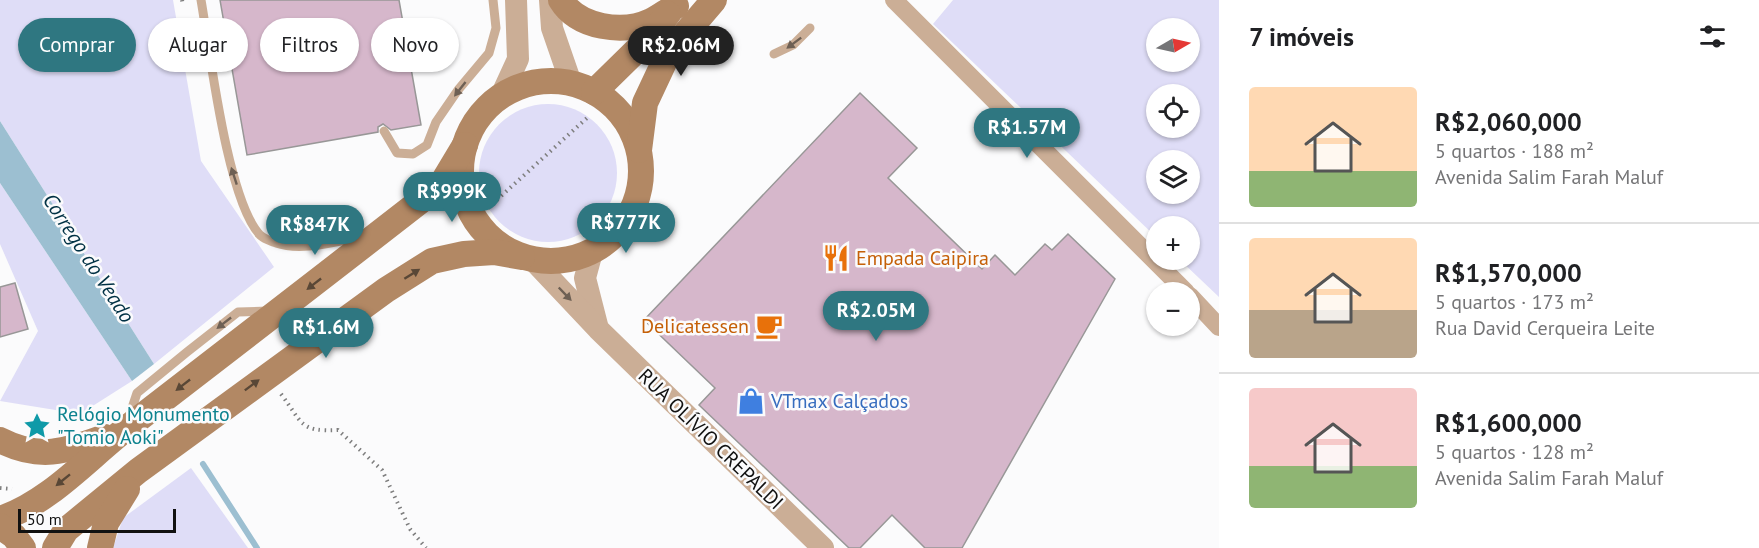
<!DOCTYPE html>
<html lang="pt">
<head>
<meta charset="utf-8">
<style>
	:root { --surface:#fff; --page:#f6f6f6; --text:#202124; --muted:#757577; --line:#e0e0e0; --accent:#2f7781 }
	body { margin:0; font-family:"PT Sans",sans-serif; background:var(--page); color:var(--text); height:100vh; display:flex; flex-direction:column; font-size:22px; white-space:nowrap }
	* { box-sizing:border-box; margin:0 }
	p { font-size:20px; color:var(--muted) }
	.icon { flex:none; width:33px; height:33px; fill:none; stroke:currentColor; stroke-width:2; stroke-linecap:round; stroke-linejoin:round }
	.map { position:relative; flex:1; overflow:hidden }
	.panel { display:flex; flex-direction:column; background:var(--surface); width:540px }
	.panel>* { flex:none }
	.guide { position:absolute; left:18px; top:18px; width:570px; height:54px; display:flex; gap:12px }
	.needle { width:39px; rotate:81deg }
	.controls { position:absolute; left:1146px; top:18px; display:grid; gap:12px }
	.controls a { display:grid; place-items:center; width:54px; height:54px; border-radius:50%; background:var(--surface); box-shadow:0 2px 4px #0004; font-size:30px }
	.scale { position:absolute; left:18px; bottom:15px; width:158px; box-sizing:border-box; padding-left:6px; border:3px solid #111; border-top:0; font-size:16px; line-height:21px; white-space:nowrap; color:#111; -webkit-text-stroke:4px #fbfbfc; paint-order:stroke }
	.price { position:absolute; translate:-50% -51px; padding:0 14px; border-radius:21px; background:var(--accent); color:#fff; font-size:20px; line-height:39px; filter:drop-shadow(0 2px 3px #0008) }
	.price::after { content:''; position:absolute; left:50%; top:36px; width:18px; height:14px; margin-left:-9px; background:inherit; clip-path:polygon(0 0,100% 0,50% 100%) }
	.price.selected { background:#222; color:#fff }
	ul { padding:0; list-style:none }
	li { display:flex; align-items:center; gap:18px; height:150px; padding:0 30px }
	li+li { border-top:2px solid var(--line) }
	li span { display:grid; place-items:center; flex:none; width:168px; height:120px; border-radius:6px; color:#555 }
	li>.icon { margin-inline-start:auto }
	span .icon { width:72px; height:72px; fill:#fffc; stroke-width:1 }
	li b { font-size:26px }
	h2 { display:flex; justify-content:space-between; align-items:center; height:72px; padding:0 30px; font-size:26px }
	.tag { padding:0 21px; border-radius:27px; background:var(--surface); box-shadow:0 2px 4px #0004; font-size:21px; line-height:54px }
	.tag.selected { background:var(--accent); color:#fff }
	main { display:flex; flex:1; min-height:0 }
	.map>svg:first-child { display:block }
	.green { fill:#dfddf7; fill-rule:evenodd }
	.water { fill:#9cbfd1 }
	.lines { fill:none; stroke-linecap:round; stroke-linejoin:round }
	.stream { stroke:#9cbfd1; stroke-width:6 }
	.building { fill:#d6b7cb; stroke:#989797; stroke-width:1.5 }
	.path { stroke:#7e7e7e; stroke-width:4; stroke-dasharray:1.5 4.5; stroke-linecap:butt }
	.service { stroke:#cbae96; stroke-width:9 }
	.minor { stroke:#cbae96; stroke-width:18 }
	.tertiary { stroke:#cbae96; stroke-width:22 }
	.secondary { stroke:#b28864; stroke-width:26 }
	.oneway { fill:#6e6054 }
	.oneway2 { fill:#594736 }
	.labels { text-anchor:middle; dominant-baseline:central; stroke-width:5; stroke-linejoin:round; paint-order:stroke }
	.food-label { font-size:20px; fill:#c56008; stroke:#fbfbfc; text-anchor:start }
	.shop-label { font-size:20px; fill:#366cbe; stroke:#fbfbfc; text-anchor:start }
	.culture-label { font-size:20px; fill:#0d838f; stroke:#fbfbfc; text-anchor:start }
	.street-label { font-size:20px; fill:#111; stroke:#fbfbfc }
	.water-label { font-size:21px; font-style:italic; fill:#003144; stroke:#fbfbfc }
</style>
</head>
<body>
<main>
<div class="map">
<svg width="1219" height="548" viewBox="0 0 1219 548">
	<rect width="100%" height="100%" fill="#fbfbfc"/>
	<g class="green">
		<path d="M0 0H173L201 161 274 267 154 364 0 121Z"/>
		<path d="M953 0H1219V297L1180 260H1190V226H1156V237L933 24ZM1156 28H1190V62H1156ZM1156 94H1190V128H1156ZM1190 160V194H1156V160Z"/>
		<circle cx="548" cy="173" r="69"/>
		<path d="M0 183 132 381 80 414 0 401 38 331 0 244Z"/>
		<path d="M191 468 248 548H113L123 518Z"/>
	</g>
	<path class="water" d="M0 121 154 364 132 381 0 183Z"/>
	<g class="lines">
		<path class="stream" d="M203 464 257 548"/>
	</g>
	<g class="building">
		<path d="M220 0H399L421 125 391 130 383 124 378 127V132L247 155Z"/>
		<path d="M860 93 917 148 888 178 982 269 995 255 1015 275 1045 244 1052 250 1068 234 1115 279 962 548H925L892 515 860 548H849L699 405 715 388 644 320Z"/>
		<path d="M15 283 28 329 0 337V287Z"/>
	</g>
	<g class="lines">
		<g class="path">
			<path d="M182 0 183 5"/>
			<path d="M488 208 588 117"/>
			<path d="M281 394C303 423 299 432 338 430L382 470 410 529 426 548"/>
			<path d="M0 488 12 489"/>
		</g>
		<g class="service">
			<path d="M201 0C210 51 227 200 260 235 263 238 272 242 276 243 302 252 336 241 362 237"/>
			<path d="M774 54 793 45 810 28"/>
			<path d="M384 131 397 153 413 154 427 145 436 122 458 90 489 53 496 28 493 0"/>
			<path d="M128 420 137 393 187 352 238 312 268 311"/>
		</g>
		<g class="minor">
			<path d="M894 0 1186 292"/>
			<path d="M1190 296 1219 327"/>
		</g>
		<g class="tertiary">
			<path d="M550 0 552 28 571 83"/>
			<path d="M501 96 518 59 516 0"/>
			<path d="M592 252 585 278 597 325"/>
			<path d="M531 258 598 329 823 548"/>
		</g>
		<g class="secondary">
			<path d="M561 0C578 28 623 34 651 21 660 17 668 10 676 6"/>
			<circle cx="551" cy="171" r="90"/>
			<path d="M594 92 644 43 668 14"/>
			<path d="M639 150 645 103 668 54 714 0"/>
			<path d="M0 440C39 460 65 452 105 437"/>
			<path d="M0 519C49 503 88 458 128 427 232 347 337 266 441 185L465 145"/>
			<path d="M0 526 14 536 23 548"/>
			<path d="M55 548 66 530 138 471 386 290 432 261 464 254 494 252 522 257"/>
			<path d="M100 548 106 523 127 489"/>
		</g>
	</g>
	<defs><path id="oneway-solid" d="M-6-.8H1V-3.2L6.5 0L1 3.2V.8H-6Z" transform="scale(1.5)"/></defs>
	<g class="oneway">
		<use href="#oneway-solid" transform="translate(794 43) rotate(143)"/>
		<use href="#oneway-solid" transform="translate(460 89) rotate(128)"/>
		<use href="#oneway-solid" transform="translate(234 176) rotate(-108)"/>
		<use href="#oneway-solid" transform="translate(565 294) rotate(46)"/>
		<use href="#oneway-solid" transform="translate(224 323) rotate(142)"/>
	</g>
	<g class="oneway2">
		<use href="#oneway-solid" transform="translate(412 274) rotate(-32)"/>
		<use href="#oneway-solid" transform="translate(314 284) rotate(142)"/>
		<use href="#oneway-solid" transform="translate(183 385) rotate(142)"/>
		<use href="#oneway-solid" transform="translate(252 385) rotate(-37)"/>
		<use href="#oneway-solid" transform="translate(63 480) rotate(141)"/>
	</g>
	<defs>
		<symbol id="restaurant-bare" viewBox="-9 -9 18 18"><path d="M-5-6h1v4h1v-4h1v4h1v-4h1v5L-1.5 .5V6h-2V.5L-5-1ZM5-6V6H3V1.5H1.5Q1.5-4 5-6Z" fill="#e8710a" stroke="#fbfbfc" stroke-width="2.5" paint-order="stroke"/></symbol>
		<symbol id="cafe-bare" viewBox="-9 -9 18 18"><path d="M-5.5-4.5H6V0H3Q3 3.5 0 3.5H-2.5Q-5.5 3.5-5.5 0ZM3-3.2v2h1.7v-2ZM-6 4.5H4V6H-6Z" fill="#e8710a" stroke="#fbfbfc" stroke-width="2.5" paint-order="stroke"/></symbol>
		<symbol id="shop-bare" viewBox="-9 -9 18 18"><path d="M-5-2.5h2.3a2.7 3.5 0 0 1 5.4 0H5L5.5 6h-11ZM-1.5-2.5h3a1.5 2.3 0 0 0-3 0Z" fill="#3f7fe0" stroke="#fbfbfc" stroke-width="2.5" paint-order="stroke"/></symbol>
		<symbol id="sight-bare" viewBox="-9 -9 18 18"><path d="M0-6L1.8-2.2L6-1.7L2.9 1.2L3.7 5.4L0 3.3L-3.7 5.4L-2.9 1.2L-6-1.7L-1.8-2.2Z" fill="#0f9aa8" stroke="#fbfbfc" stroke-width="2.5" paint-order="stroke"/></symbol>
	</defs>
	<g fill-rule="evenodd">
		<use href="#restaurant-bare" x="817" y="239" width="38" height="38"/>
		<use href="#cafe-bare" x="750" y="307" width="38" height="38"/>
		<use href="#shop-bare" x="732" y="382" width="38" height="38"/>
		<use href="#sight-bare" x="18" y="407" width="38" height="38"/>
	</g>
	<g class="labels">
		<g class="food-label">
			<text x="856" y="258">Empada Caipira</text>
			<text x="749" y="326" text-anchor="end">Delicatessen</text>
		</g>
		<g class="shop-label">
			<text x="771" y="401">VTmax Calçados</text>
		</g>
		<g class="culture-label">
			<text x="57" y="414">Relógio Monumento<tspan x="57" dy="23">"Tomio Aoki"</tspan></text>
		</g>
		<g class="street-label">
			<text transform="translate(711 439) rotate(44)">RUA OLÍVIO CREPALDI</text>
		</g>
		<g class="water-label">
			<text transform="translate(89 258) rotate(57)">Corrego do Veado</text>
		</g>
	</g>
</svg>
<div class="controls">
<a><svg class="needle" viewBox="-14 -14 28 28"><path d="M0-13l5 13h-10z" fill="#e53935"/><path d="M0 13l5-13h-10z" fill="#757577"/></svg></a>
<a><svg class="icon" aria-label="locate" viewBox="0 0 24 24"><circle cx="12" cy="12" r="6"/><path d="M12 2v4M12 18v4M2 12h4M18 12h4"/></svg></a>
<a><svg class="icon" aria-label="layers" viewBox="0 0 24 24"><path d="M12 4l9 5-9 5-9-5zM3 14l9 5 9-5"/></svg></a>
<a>+</a>
<a>−</a>
</div>
<div class="scale">50 m</div>
<b class="price selected" style="left:681px;top:77px">R$2.06M</b>
<b class="price" style="left:1027px;top:159px">R$1.57M</b>
<b class="price" style="left:452px;top:223px">R$999K</b>
<b class="price" style="left:626px;top:254px">R$777K</b>
<b class="price" style="left:315px;top:256px">R$847K</b>
<b class="price" style="left:876px;top:342px">R$2.05M</b>
<b class="price" style="left:326px;top:359px">R$1.6M</b>
<div class="guide">
<a class="tag selected">Comprar</a>
<a class="tag">Alugar</a>
<a class="tag">Filtros</a>
<a class="tag">Novo</a>
</div>
</div>
<section class="panel">
<h2>7 imóveis<svg class="icon" aria-label="filters" viewBox="0 0 24 24"><path d="M4 7h16M4 17h16"/><circle cx="9" cy="7" r="2"/><circle cx="15" cy="17" r="2"/></svg></h2>
<ul>
<li><span style="background:linear-gradient(#ffd9b3 70%,#8fb573 0)"><svg class="icon" aria-label="home" viewBox="0 0 24 24"><path d="M3 11l9-7 9 7M6 9v11h12V9"/></svg></span><div><b>R$2,060,000</b><p>5 quartos · 188 m²</p><p>Avenida Salim Farah Maluf</p></div></li>
<li><span style="background:linear-gradient(#ffd9b3 60%,#b9a48a 0)"><svg class="icon" aria-label="home" viewBox="0 0 24 24"><path d="M3 11l9-7 9 7M6 9v11h12V9"/></svg></span><div><b>R$1,570,000</b><p>5 quartos · 173 m²</p><p>Rua David Cerqueira Leite</p></div></li>
<li><span style="background:linear-gradient(#f6c9c9 65%,#8fb573 0)"><svg class="icon" aria-label="home" viewBox="0 0 24 24"><path d="M3 11l9-7 9 7M6 9v11h12V9"/></svg></span><div><b>R$1,600,000</b><p>5 quartos · 128 m²</p><p>Avenida Salim Farah Maluf</p></div></li>
</ul>
</section>
</main>
</body>
</html>
